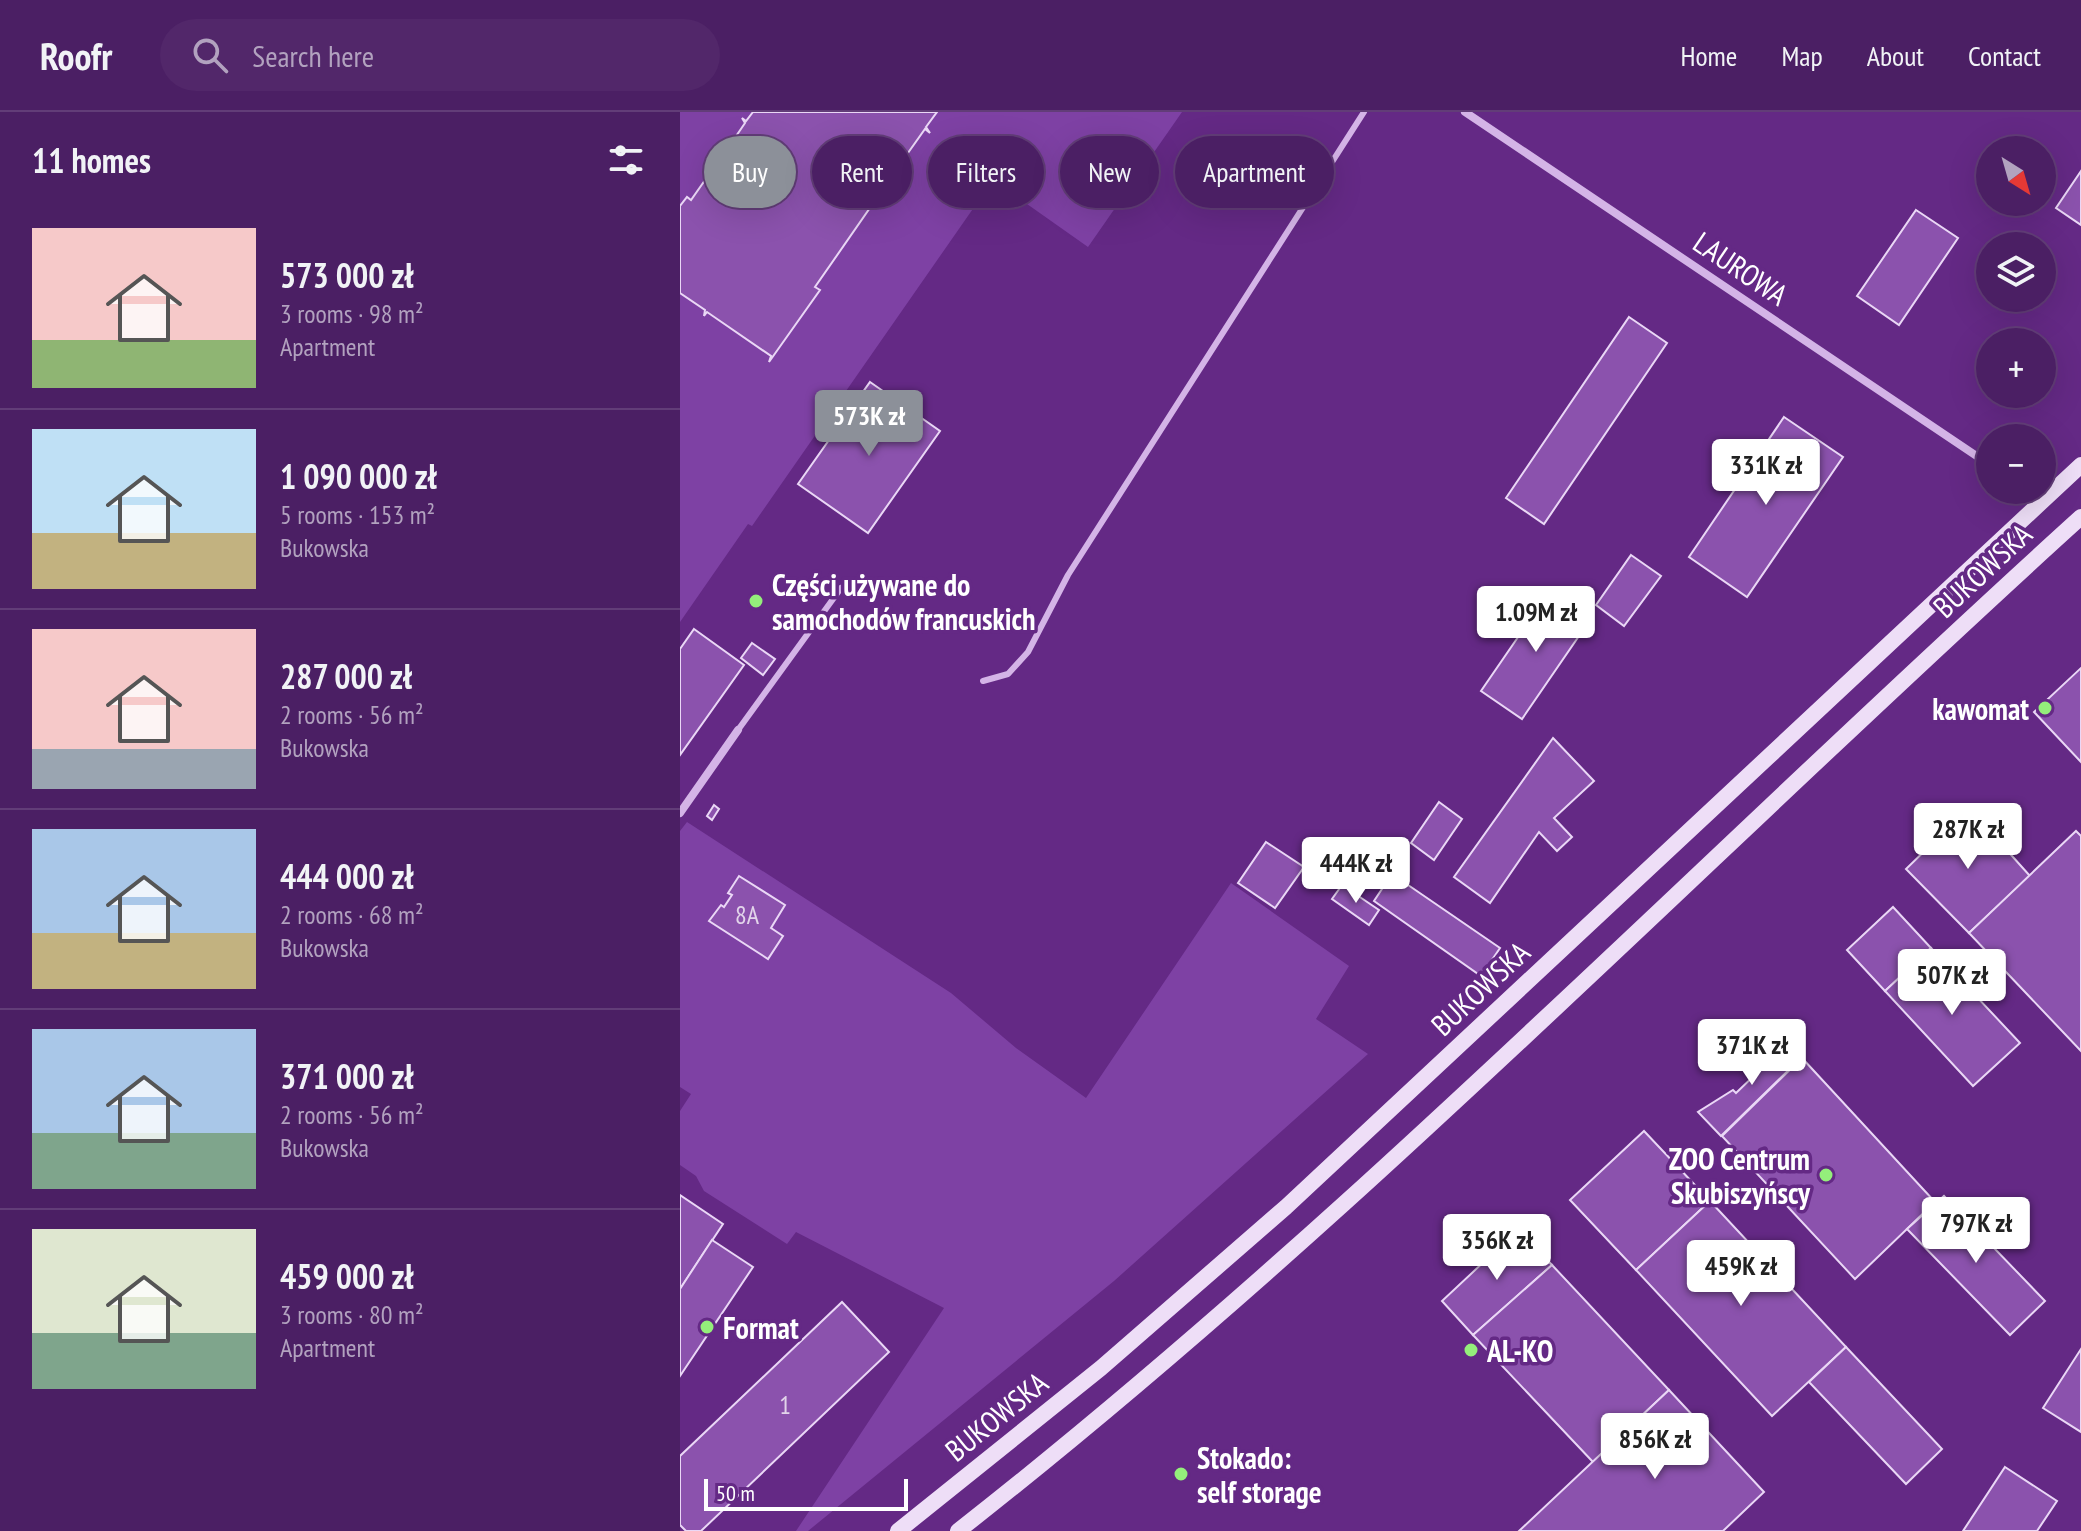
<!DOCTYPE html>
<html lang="en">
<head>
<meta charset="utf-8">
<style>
	:root { --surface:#4b1f64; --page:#52276a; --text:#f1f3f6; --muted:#b2a2bf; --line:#623d78; --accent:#8c9099 }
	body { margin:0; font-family:"PT Sans Narrow",sans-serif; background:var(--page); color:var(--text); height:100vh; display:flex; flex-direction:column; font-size:30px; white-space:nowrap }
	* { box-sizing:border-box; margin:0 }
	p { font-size:26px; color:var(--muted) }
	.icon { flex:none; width:44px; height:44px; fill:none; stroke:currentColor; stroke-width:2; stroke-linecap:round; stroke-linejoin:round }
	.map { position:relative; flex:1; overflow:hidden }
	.side { display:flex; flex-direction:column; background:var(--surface); width:680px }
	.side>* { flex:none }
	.guide { position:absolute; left:24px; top:24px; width:760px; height:72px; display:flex; gap:16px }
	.needle { width:52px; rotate:143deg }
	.fabs { position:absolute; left:1296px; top:24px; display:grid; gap:16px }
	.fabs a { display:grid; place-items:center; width:80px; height:80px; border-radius:50%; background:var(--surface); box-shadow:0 8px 32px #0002,0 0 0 2px var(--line); font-size:40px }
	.scale { position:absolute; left:24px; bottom:20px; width:204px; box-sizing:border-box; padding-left:8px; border:4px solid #fff; border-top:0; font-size:22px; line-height:28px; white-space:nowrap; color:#fff; -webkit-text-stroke:6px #642985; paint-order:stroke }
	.price { position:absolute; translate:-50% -68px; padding:0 18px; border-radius:8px; background:#fff; color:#222; font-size:26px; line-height:52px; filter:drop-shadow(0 2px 4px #0008) }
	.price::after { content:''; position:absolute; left:50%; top:48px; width:24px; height:18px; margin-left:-12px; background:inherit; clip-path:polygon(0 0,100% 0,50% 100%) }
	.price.selected { background:var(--accent); color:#fff }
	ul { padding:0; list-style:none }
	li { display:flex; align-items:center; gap:24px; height:200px; padding:0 32px }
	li+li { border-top:2px solid var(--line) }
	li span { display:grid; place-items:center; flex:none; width:224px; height:160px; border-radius:0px; color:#555 }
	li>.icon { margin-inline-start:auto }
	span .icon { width:96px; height:96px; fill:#fffc; stroke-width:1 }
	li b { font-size:34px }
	h2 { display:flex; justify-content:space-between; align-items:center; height:96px; padding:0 32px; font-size:34px }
	.tag { padding:0 28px; border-radius:36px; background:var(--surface); box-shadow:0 8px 32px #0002,0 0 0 2px var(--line); font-size:28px; line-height:72px }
	.tag.selected { background:var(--accent); color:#fff }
	header { display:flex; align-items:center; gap:48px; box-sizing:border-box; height:112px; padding:0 40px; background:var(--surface); border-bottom:2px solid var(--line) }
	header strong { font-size:38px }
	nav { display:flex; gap:44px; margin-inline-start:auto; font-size:28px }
	.search { width:560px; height:72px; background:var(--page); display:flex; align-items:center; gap:20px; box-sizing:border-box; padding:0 28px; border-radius:44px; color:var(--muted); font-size:30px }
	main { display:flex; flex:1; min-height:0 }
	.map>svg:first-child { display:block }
	.green { fill:#7e41a4 }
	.building { fill:#8b52ad; stroke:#ead7f6; stroke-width:2 }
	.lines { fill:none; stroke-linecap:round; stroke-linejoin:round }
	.service { stroke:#d4b4e7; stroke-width:6 }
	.minor { stroke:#d4b4e7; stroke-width:8 }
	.secondary { stroke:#eedef7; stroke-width:16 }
	.poi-dot { fill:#94ee7b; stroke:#642985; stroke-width:3 }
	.labels { text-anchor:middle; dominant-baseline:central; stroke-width:7; stroke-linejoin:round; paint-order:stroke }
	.number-label { font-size:26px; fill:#e2d4ea }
	.street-label { font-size:30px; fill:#fff; stroke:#642985 }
	.poi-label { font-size:30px; font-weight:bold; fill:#fff; stroke:#642985; text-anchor:start }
</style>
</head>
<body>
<header>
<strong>Roofr</strong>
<div class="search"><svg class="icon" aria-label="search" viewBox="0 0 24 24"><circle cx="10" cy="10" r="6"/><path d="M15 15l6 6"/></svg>Search here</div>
<nav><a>Home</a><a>Map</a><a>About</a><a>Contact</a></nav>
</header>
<main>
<section class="side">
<h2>11 homes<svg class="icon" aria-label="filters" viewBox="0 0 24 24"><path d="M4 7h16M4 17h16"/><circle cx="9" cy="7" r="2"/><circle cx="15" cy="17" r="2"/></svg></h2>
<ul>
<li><span style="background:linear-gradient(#f6c9c9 70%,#8fb573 0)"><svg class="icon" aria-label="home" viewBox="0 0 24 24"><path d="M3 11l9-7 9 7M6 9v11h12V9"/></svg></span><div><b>573 000 zł</b><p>3 rooms · 98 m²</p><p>Apartment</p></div></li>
<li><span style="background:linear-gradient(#bfe0f5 65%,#c2b280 0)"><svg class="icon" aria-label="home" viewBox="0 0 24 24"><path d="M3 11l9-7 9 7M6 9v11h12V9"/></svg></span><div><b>1 090 000 zł</b><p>5 rooms · 153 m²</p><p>Bukowska</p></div></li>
<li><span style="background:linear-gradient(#f6c9c9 75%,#9aa5b1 0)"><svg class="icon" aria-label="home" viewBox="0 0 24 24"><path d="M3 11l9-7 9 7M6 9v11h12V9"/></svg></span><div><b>287 000 zł</b><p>2 rooms · 56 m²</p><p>Bukowska</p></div></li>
<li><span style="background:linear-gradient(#a9c7e8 65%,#c2b280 0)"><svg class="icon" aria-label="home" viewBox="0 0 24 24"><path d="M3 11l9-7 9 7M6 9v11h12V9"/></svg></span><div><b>444 000 zł</b><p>2 rooms · 68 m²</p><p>Bukowska</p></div></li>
<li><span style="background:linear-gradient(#a9c7e8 65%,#7fa58c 0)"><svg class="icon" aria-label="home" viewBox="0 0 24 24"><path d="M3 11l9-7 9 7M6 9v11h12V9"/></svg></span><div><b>371 000 zł</b><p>2 rooms · 56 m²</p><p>Bukowska</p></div></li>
<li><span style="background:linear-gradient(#dfe7d0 65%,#7fa58c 0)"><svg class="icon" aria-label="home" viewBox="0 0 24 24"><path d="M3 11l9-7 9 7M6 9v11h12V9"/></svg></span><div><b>459 000 zł</b><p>3 rooms · 80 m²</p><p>Apartment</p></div></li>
</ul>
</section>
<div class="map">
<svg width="1401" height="1419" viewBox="0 0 1401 1419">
	<rect width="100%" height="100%" fill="#642985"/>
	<g class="green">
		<path d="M0 0H502L408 135 313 68 72 414 68 412 0 510Z"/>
		<path d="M7 710 271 881 336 936 406 986 551 771 669 854 636 907 688 942 434 1169 128 1419H116L264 1196 116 1120 107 1132 24 1079 16 1064 0 1053V999L11 982 0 975V719Z"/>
	</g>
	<g class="building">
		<path d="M73 0H257L246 15 250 21 245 17 218 55 221 60 217 57 135 175 140 178 89 250 91 244 27 200 24 204 25 198 0 181V94L7 85 11 88 37 51 32 47 39 49 65 11 62 6 66 9Z"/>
		<path d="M1401 59V113L1376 96Z"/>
		<path d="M1236 98 1278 126 1219 213 1177 184Z"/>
		<path d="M949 205 987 231 864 412 826 386Z"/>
		<path d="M190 270 260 319 188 421 118 372Z"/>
		<path d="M1104 305 1163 345 1067 485 1009 445Z"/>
		<path d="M951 443 981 464 944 514 916 493Z"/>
		<path d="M871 477 912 505 842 607 801 579Z"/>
		<path d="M14 517 64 553 0 643V537Z"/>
		<path d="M72 531 95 547 83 563 61 546Z"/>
		<path d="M1401 556V650L1354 600Z"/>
		<path d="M873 626 914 669 874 706 892 725 877 739 859 720 810 791 774 765Z"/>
		<path d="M759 690 782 707 754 748 731 731Z"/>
		<path d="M34 693 39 697 32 708 27 704Z"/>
		<path d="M1289 696 1350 764 1289 821 1226 757Z"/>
		<path d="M1396 719 1401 724V939L1289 821Z"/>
		<path d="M586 730 624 755 595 796 558 771Z"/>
		<path d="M712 762 820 836 801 864 694 789Z"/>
		<path d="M59 764 105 793 91 816 103 824 88 847 29 809 41 793 44 795 52 783 48 781Z"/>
		<path d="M662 773 699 798 689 813 652 787Z"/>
		<path d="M1213 795 1251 836 1205 879 1167 838Z"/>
		<path d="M1251 836 1340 931 1293 974 1205 879Z"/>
		<path d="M1101 922 1122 945 1041 1024 1018 1000 1053 978 1056 981 1079 959 1076 955Z"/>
		<path d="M1122 946 1255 1090 1175 1167 1042 1024Z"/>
		<path d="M964 1019 1030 1089 956 1158 890 1088Z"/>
		<path d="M0 1083 43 1112 0 1177Z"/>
		<path d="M1264 1084 1365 1189 1330 1223 1227 1117Z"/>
		<path d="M1030 1089 1166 1235 1092 1304 956 1158Z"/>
		<path d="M839 1117 872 1153 793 1223 762 1189Z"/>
		<path d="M32 1128 73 1155 0 1264V1177Z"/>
		<path d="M872 1153 989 1278 913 1350 793 1223Z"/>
		<path d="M162 1190 209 1240 21 1419H6L0 1413V1344Z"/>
		<path d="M1166 1235 1262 1337 1226 1372 1129 1270Z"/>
		<path d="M1401 1237V1320L1363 1296Z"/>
		<path d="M989 1278 1084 1380 1043 1419H839Z"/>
		<path d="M1325 1355 1377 1389 1357 1419H1283Z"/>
	</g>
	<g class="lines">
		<g class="service">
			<path d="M303 569 328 562 348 540 388 463 684 0"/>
			<path d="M58 618 161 476"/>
		</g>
		<g class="minor">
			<path d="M785 0 1310 353"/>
			<path d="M1339 378 1355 395"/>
			<path d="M0 701 58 618"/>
		</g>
		<g class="secondary">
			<path d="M218 1419 421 1256 606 1095 1401 353"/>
			<path d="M278 1419C675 1108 1027 743 1401 405"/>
		</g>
	</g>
	<g class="poi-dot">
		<circle cx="76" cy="489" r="8"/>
		<circle cx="1365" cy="596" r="8"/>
		<circle cx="1146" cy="1063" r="8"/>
		<circle cx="27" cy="1215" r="8"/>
		<circle cx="791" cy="1238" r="8"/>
		<circle cx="501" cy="1362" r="8"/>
	</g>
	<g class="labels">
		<g class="number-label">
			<text x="67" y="802">8A</text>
			<text x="105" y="1292">1</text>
		</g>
		<g class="street-label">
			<text transform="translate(1061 156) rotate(34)">LAUROWA</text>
			<text transform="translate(1302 458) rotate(-43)">BUKOWSKA</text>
			<text transform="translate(800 876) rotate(-43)">BUKOWSKA</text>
			<text transform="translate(316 1304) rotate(-39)">BUKOWSKA</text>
		</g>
		<g class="poi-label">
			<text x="92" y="472">Części używane do<tspan x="92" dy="34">samochodów francuskich</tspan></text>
			<text x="1349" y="596" text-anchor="end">kawomat</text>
			<text x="1130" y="1046" text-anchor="end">ZOO Centrum<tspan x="1130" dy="34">Skubiszyńscy</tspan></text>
			<text x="43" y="1215">Format</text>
			<text x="807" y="1238">AL-KO</text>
			<text x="517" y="1345">Stokado:<tspan x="517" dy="34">self storage</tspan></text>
		</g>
	</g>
</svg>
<div class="fabs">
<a><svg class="needle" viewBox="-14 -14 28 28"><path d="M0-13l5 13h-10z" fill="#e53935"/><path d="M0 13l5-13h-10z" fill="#b2a2bf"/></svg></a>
<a><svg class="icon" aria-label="layers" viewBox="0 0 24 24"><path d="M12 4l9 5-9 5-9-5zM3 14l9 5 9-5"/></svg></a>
<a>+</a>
<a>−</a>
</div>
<div class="scale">50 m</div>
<b class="price selected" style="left:189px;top:346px">573K zł</b>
<b class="price" style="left:1086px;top:395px">331K zł</b>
<b class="price" style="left:856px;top:542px">1.09M zł</b>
<b class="price" style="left:1288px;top:759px">287K zł</b>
<b class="price" style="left:676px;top:793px">444K zł</b>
<b class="price" style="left:1272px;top:905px">507K zł</b>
<b class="price" style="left:1072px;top:975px">371K zł</b>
<b class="price" style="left:1296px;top:1153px">797K zł</b>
<b class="price" style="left:817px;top:1170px">356K zł</b>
<b class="price" style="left:1061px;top:1196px">459K zł</b>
<b class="price" style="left:975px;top:1369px">856K zł</b>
<div class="guide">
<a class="tag selected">Buy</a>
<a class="tag">Rent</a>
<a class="tag">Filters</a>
<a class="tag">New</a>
<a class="tag">Apartment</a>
</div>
</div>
</main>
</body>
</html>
